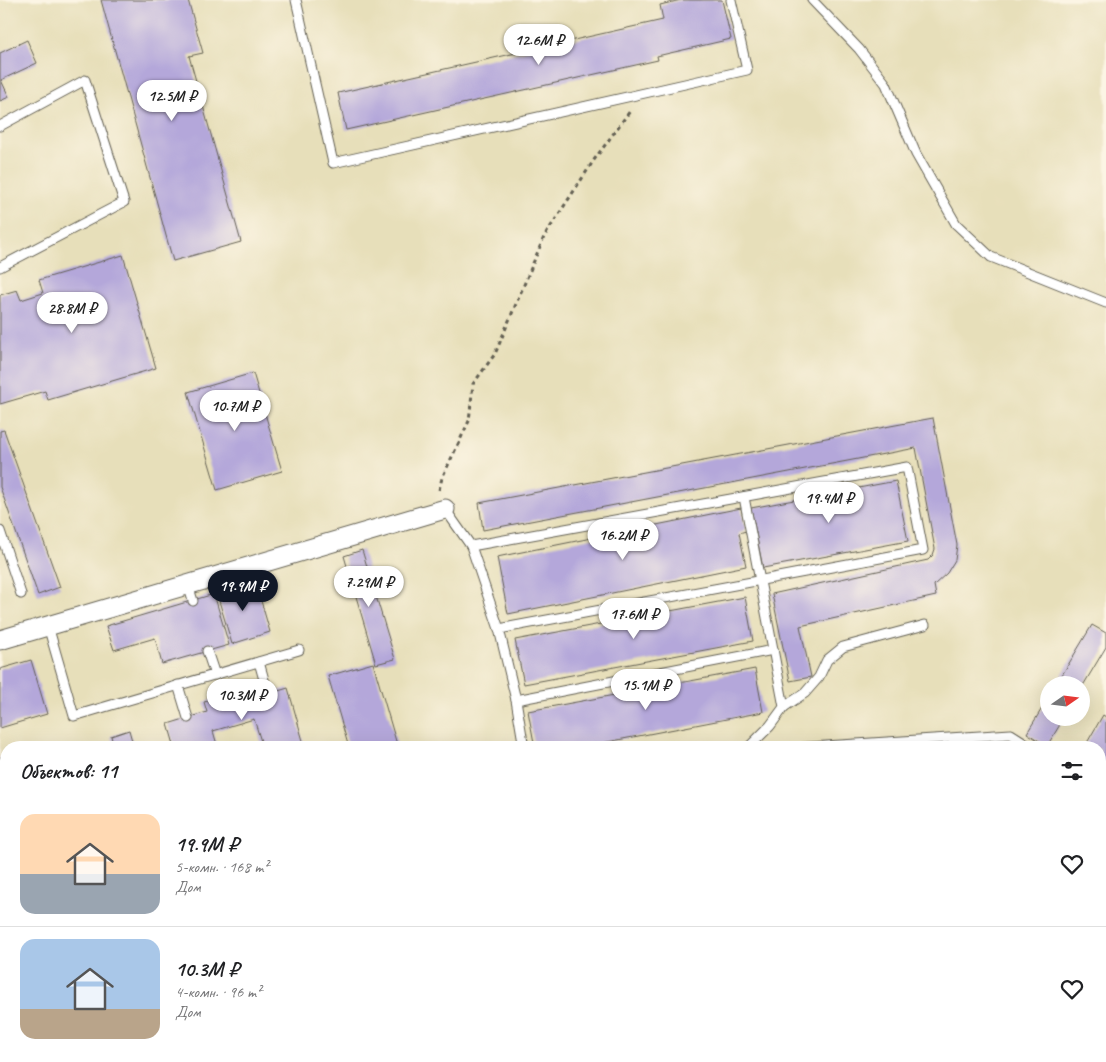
<!DOCTYPE html>
<html lang="ru">
<head>
<meta charset="utf-8">
<style>
	:root { --surface:#fff; --page:#f6f6f6; --text:#202124; --muted:#757577; --line:#e0e0e0; --accent:#111827 }
	body { margin:0; font-family:Caveat,sans-serif; background:var(--page); color:var(--text); height:100vh; display:flex; flex-direction:column; font-size:19px; white-space:nowrap }
	* { box-sizing:border-box; margin:0 }
	p { font-size:16px; color:var(--muted) }
	.icon { flex:none; width:28px; height:28px; fill:none; stroke:currentColor; stroke-width:2; stroke-linecap:round; stroke-linejoin:round }
	.map { position:relative; flex:1; overflow:hidden }
	.sheet { position:absolute; left:0px; top:741px; width:1106px; height:321px; display:flex; flex-direction:column; background:var(--surface); border-radius:20px 20px 0 0; box-shadow:0 5px 20px #0002 }
	.sheet>* { flex:none }
	.needle { width:32px; rotate:76deg }
	.buttons { position:absolute; left:1040px; top:676px; display:grid; gap:10px }
	.buttons a { display:grid; place-items:center; width:50px; height:50px; border-radius:50%; background:var(--surface); box-shadow:0 5px 20px #0002; font-size:25px }
	.price { position:absolute; translate:-50% -42px; padding:0 11px; border-radius:18px; background:#fff; color:#222; font-size:16px; line-height:32px; filter:drop-shadow(0 1px 2px #0008) }
	.price::after { content:''; position:absolute; left:50%; top:30px; width:15px; height:11px; margin-left:-8px; background:inherit; clip-path:polygon(0 0,100% 0,50% 100%) }
	.price.current { background:var(--accent); color:#fff }
	ul { padding:0; list-style:none }
	li { display:flex; align-items:center; gap:15px; height:125px; padding:0 20px }
	li+li { border-top:1px solid var(--line) }
	li span { display:grid; place-items:center; flex:none; width:140px; height:100px; border-radius:15px; color:#555 }
	li>.icon { margin-inline-start:auto }
	span .icon { width:60px; height:60px; fill:#fffc; stroke-width:1 }
	li b { font-size:21px }
	h2 { display:flex; justify-content:space-between; align-items:center; height:60px; padding:0 20px; font-size:21px }
	.map>svg:first-child { display:block }
	.building { fill:#b4a7da }
	.lines { fill:none; stroke-linecap:round; stroke-linejoin:round }
	.lane-casing { stroke:#636053; stroke-width:11 }
	.street-casing { stroke:#636053; stroke-width:21 }
	.path { stroke:#636053; stroke-width:3; stroke-dasharray:4 4; stroke-linecap:butt }
	.lane { stroke:#fff; stroke-width:9 }
	.street { stroke:#fff; stroke-width:19 }
</style>
</head>
<body>
<div class="map">
<svg width="1106" height="1062" viewBox="0 0 1106 1062">
	<rect width="100%" height="100%" fill="#fcf5e5"/>
	<filter id="ink" filterUnits="userSpaceOnUse"><feTurbulence type="fractalNoise" baseFrequency=".02" numOctaves="2"/><feDisplacementMap in="SourceGraphic" scale="10" xChannelSelector="R" yChannelSelector="G"/><feConvolveMatrix kernelMatrix="1 2 1 2 8 2 1 2 1" color-interpolation-filters="sRGB"/></filter>
	<filter id="wash" filterUnits="userSpaceOnUse"><feTurbulence type="fractalNoise" baseFrequency=".0096" numOctaves="4" result="noise"/><feDisplacementMap in="SourceGraphic" scale="20" xChannelSelector="R" yChannelSelector="G"/><feGaussianBlur stdDeviation="1.12" result="paint"/><feColorMatrix in="noise" values="0 0 0 0 0 0 0 0 0 0 0 0 0 0 0 0 0 1.4 0 .05"/><feComposite in="paint" operator="in"/></filter>
	<g filter="url(#wash)">
		<rect width="100%" height="100%" fill="#e7dfba"/>
		<g id="blocks">
			<g class="building">
				<path d="M101 0H188L203 53 189 56 241 242 173 261Z"/>
				<path d="M681 0H722L731 39 657 56 658 60 346 130 338 93 663 20 660 5Z"/>
				<path d="M27 40 37 63 1 80 9 97 0 101V53Z"/>
				<path d="M123 255 156 368 48 400 45 391 0 404V295L17 290 21 300 43 293 39 280Z"/>
				<path d="M253 373 282 471 217 490 188 392Z"/>
				<path d="M933 418 957 545 955 560 947 573 934 585 936 596 800 626 811 677 790 681 772 594 928 560 933 555 935 549 916 448 483 530 479 503Z"/>
				<path d="M4 430 60 587 38 595 0 487V431Z"/>
				<path d="M896 481 908 541 763 568 751 508Z"/>
				<path d="M741 508 746 531 739 533 746 566 508 614 497 557Z"/>
				<path d="M362 550 395 659 376 664 344 556Z"/>
				<path d="M255 580 270 632 232 644 216 591Z"/>
				<path d="M214 594 229 645 162 664 155 638 114 650 106 626Z"/>
				<path d="M745 597 753 641 524 684 515 640Z"/>
				<path d="M1092 625 1106 633V647L1081 689V685H1056Z"/>
				<path d="M31 660 47 714 0 728V669Z"/>
				<path d="M373 663 398 748H349L328 676Z"/>
				<path d="M755 669 763 712 576 748H535L528 711Z"/>
				<path d="M228 688 230 695 246 690 249 700 288 688 305 748H263L254 719 213 731 218 748H175L168 724 207 712 204 702 220 698 217 691Z"/>
				<path d="M1049 697V718H1064L1047 746 1027 733Z"/>
				<path d="M1103 715 1106 717V774L1100 771V748H1084Z"/>
				<path d="M129 730 134 748H114L111 736Z"/>
				<path d="M0 756 6 775V893L0 874Z"/>
				<path d="M1106 830V914L1100 924V840Z"/>
				<path d="M6 896V965L0 967V898Z"/>
				<path d="M6 1013V1056L18 1057 8 1060 9 1062H0V1015Z"/>
				<path d="M302 1056H319L321 1062H285Z"/>
				<path d="M424 1056H486L488 1062H426Z"/>
				<path d="M655 1056H824L825 1062H657Z"/>
			</g>
		</g>
	</g>
	<g filter="url(#ink)">
		<use href="#blocks" fill-opacity="0" stroke="#636053" stroke-width="1"/>
		<g class="lines">
			<defs>
				<g id="lane">
					<path d="M296 0 333 163 747 70 731 0"/>
					<path d="M812 0 859 49 886 84 916 154 956 224 991 257 1106 303"/>
					<path d="M0 126 85 80 124 202 0 267"/>
					<path d="M744 497 784 707 770 726 748 748"/>
					<path d="M445 509 471 546 499 629 516 700 524 748"/>
					<path d="M0 531 21 594"/>
					<path d="M471 546 907 467 923 550 499 629"/>
					<path d="M188 585 193 601"/>
					<path d="M48 626 74 716 299 650"/>
					<path d="M207 651 215 675"/>
					<path d="M259 662 268 694"/>
					<path d="M178 685 188 718"/>
					<path d="M516 700 773 650"/>
					<path d="M784 707 805 693 819 677 827 660 843 647 925 625"/>
					<path d="M794 748 1011 734 1033 748"/>
					<path d="M1100 788 1106 791"/>
					<path d="M0 988 6 987"/>
					<path d="M182 1056H188"/>
					<path d="M346 1056 348 1062"/>
					<path d="M559 1056 560 1062"/>
					<path d="M36 1062 55 1056"/>
				</g>
				<path id="street" d="M0 640 445 509"/>
			</defs>
			<use href="#lane" class="lane-casing"/>
			<use href="#street" class="street-casing"/>
			<path class="path" d="M439 490 442 478 469 421 473 384 495 354 544 237 594 160 630 111"/>
			<use href="#lane" class="lane"/>
			<use href="#street" class="street"/>
		</g>
	</g>
</svg>
<div class="buttons">
<a><svg class="needle" viewBox="-14 -14 28 28"><path d="M0-13l5 13h-10z" fill="#e53935"/><path d="M0 13l5-13h-10z" fill="#757577"/></svg></a>
</div>
<b class="price" style="left:539px;top:66px">12.6M ₽</b>
<b class="price" style="left:172px;top:122px">12.5M ₽</b>
<b class="price" style="left:72px;top:334px">28.8M ₽</b>
<b class="price" style="left:235px;top:432px">10.7M ₽</b>
<b class="price" style="left:829px;top:524px">19.4M ₽</b>
<b class="price" style="left:623px;top:561px">16.2M ₽</b>
<b class="price" style="left:369px;top:608px">7.29M ₽</b>
<b class="price current" style="left:243px;top:612px">19.9M ₽</b>
<b class="price" style="left:634px;top:640px">17.6M ₽</b>
<b class="price" style="left:646px;top:711px">15.1M ₽</b>
<b class="price" style="left:242px;top:721px">10.3M ₽</b>
<section class="sheet">
<h2>Объектов: 11<svg class="icon" aria-label="filters" viewBox="0 0 24 24"><path d="M4 7h16M4 17h16"/><circle cx="9" cy="7" r="2"/><circle cx="15" cy="17" r="2"/></svg></h2>
<ul>
<li><span style="background:linear-gradient(#ffd9b3 60%,#9aa5b1 0)"><svg class="icon" aria-label="home" viewBox="0 0 24 24"><path d="M3 11l9-7 9 7M6 9v11h12V9"/></svg></span><div><b>19.9M ₽</b><p>5-комн. · 168 m²</p><p>Дом</p></div><svg class="icon" aria-label="heart" viewBox="0 0 24 24"><path d="M12 20l-8-8c-3-5 5-10 8-4 3-6 11-1 8 4z"/></svg></li>
<li><span style="background:linear-gradient(#a9c7e8 70%,#b9a48a 0)"><svg class="icon" aria-label="home" viewBox="0 0 24 24"><path d="M3 11l9-7 9 7M6 9v11h12V9"/></svg></span><div><b>10.3M ₽</b><p>4-комн. · 96 m²</p><p>Дом</p></div><svg class="icon" aria-label="heart" viewBox="0 0 24 24"><path d="M12 20l-8-8c-3-5 5-10 8-4 3-6 11-1 8 4z"/></svg></li>
</ul>
</section>
</div>
</body>
</html>
